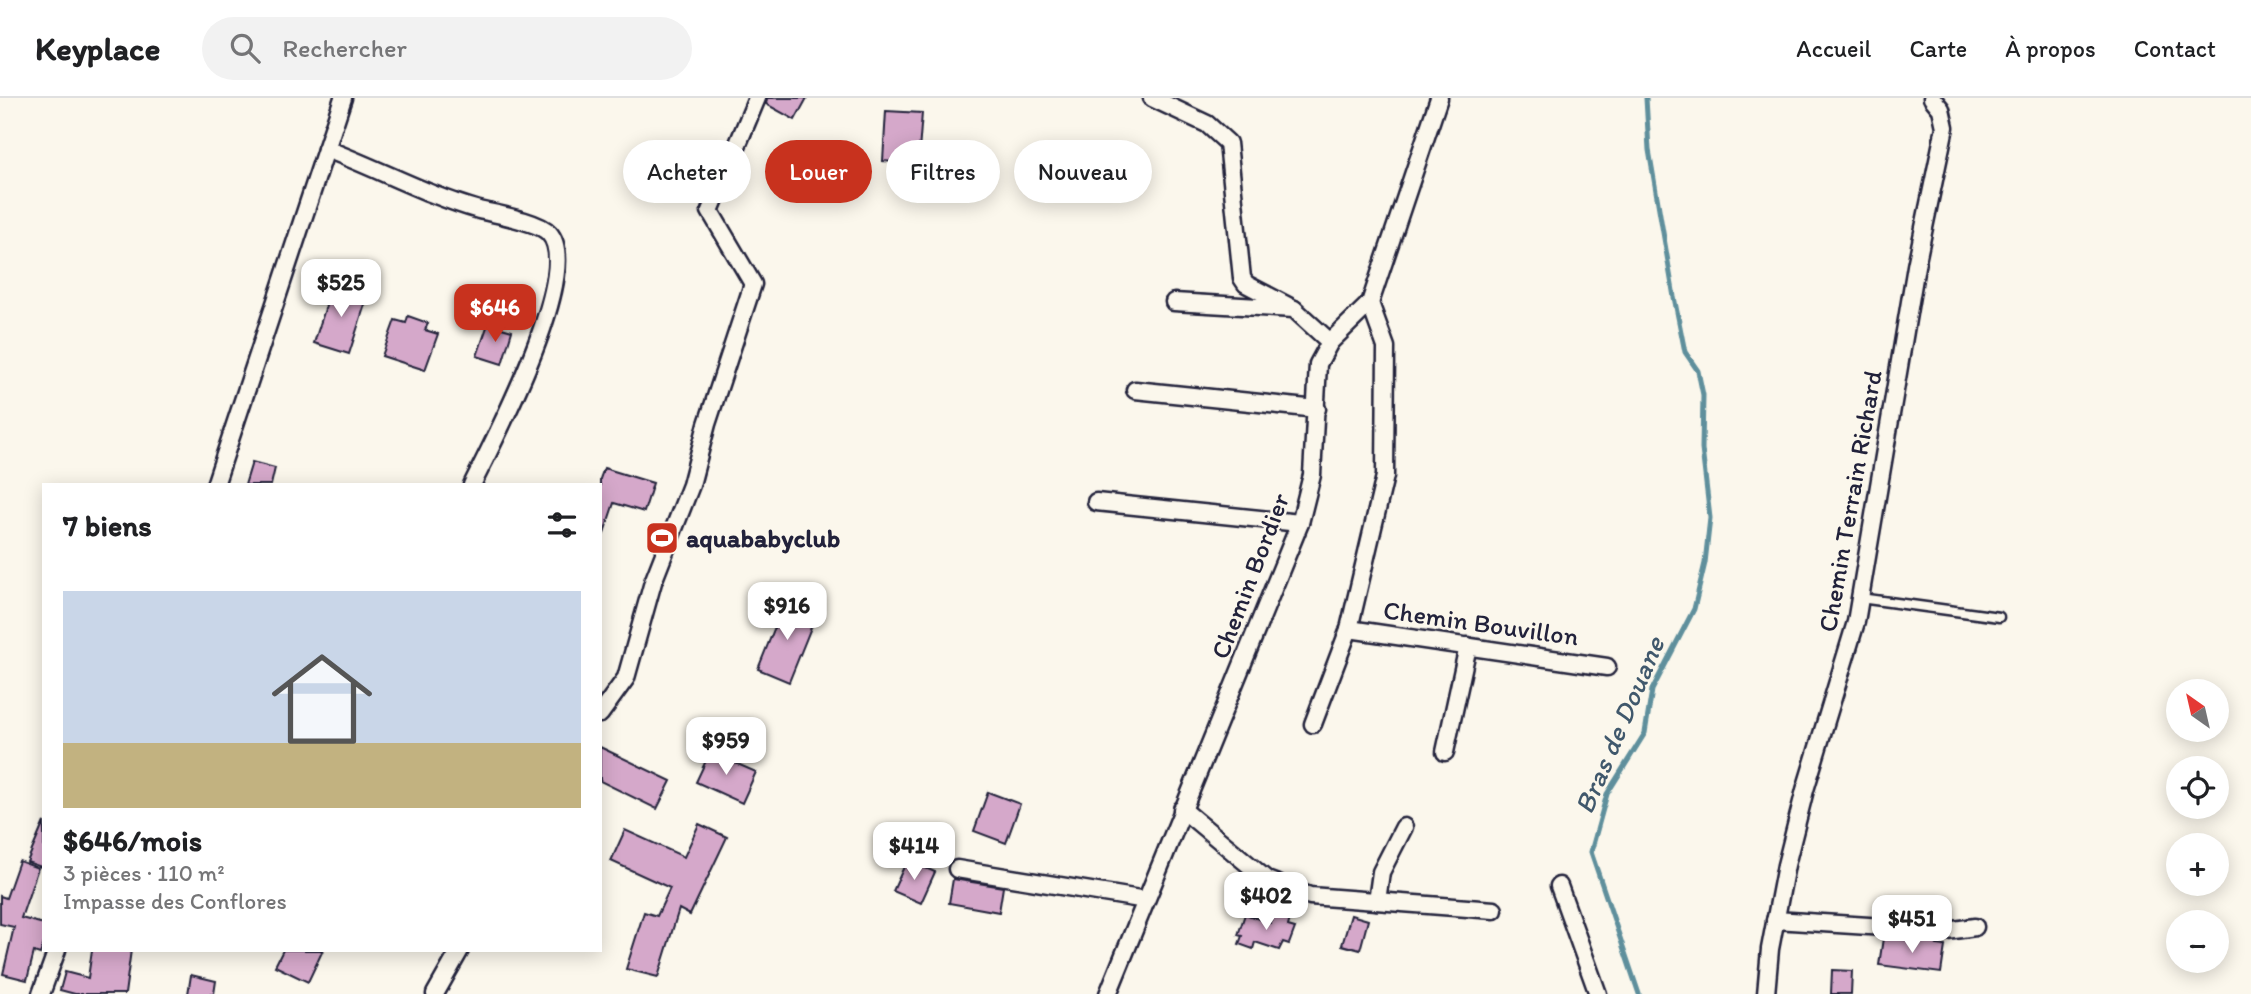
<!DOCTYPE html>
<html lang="fr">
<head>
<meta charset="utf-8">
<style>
	:root { --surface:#fff; --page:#f2f2f2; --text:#202124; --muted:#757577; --line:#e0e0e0; --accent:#c8321e }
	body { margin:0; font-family:Itim,sans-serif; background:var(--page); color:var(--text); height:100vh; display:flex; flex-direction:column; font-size:26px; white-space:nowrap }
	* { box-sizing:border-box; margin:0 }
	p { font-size:23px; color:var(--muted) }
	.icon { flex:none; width:38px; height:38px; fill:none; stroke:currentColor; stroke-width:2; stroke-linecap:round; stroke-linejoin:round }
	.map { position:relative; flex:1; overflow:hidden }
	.side { position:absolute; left:42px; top:385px; width:560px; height:469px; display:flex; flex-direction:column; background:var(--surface); border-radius:0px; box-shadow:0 4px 18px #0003 }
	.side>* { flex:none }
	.banner { position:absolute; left:623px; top:42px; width:665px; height:63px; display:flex; gap:14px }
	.needle { width:46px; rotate:326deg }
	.controls { position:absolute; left:2166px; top:581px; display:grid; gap:14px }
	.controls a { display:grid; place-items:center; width:63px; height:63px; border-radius:50%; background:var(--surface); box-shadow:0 4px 18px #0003; font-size:35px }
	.price { position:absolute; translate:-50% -60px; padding:0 16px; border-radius:14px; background:#fff; color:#222; font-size:23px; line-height:46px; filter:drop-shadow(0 2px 4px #0008) }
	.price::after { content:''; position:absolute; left:50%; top:42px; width:21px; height:16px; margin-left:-10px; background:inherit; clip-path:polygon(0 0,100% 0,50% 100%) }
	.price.selected { background:var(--accent); color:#fff }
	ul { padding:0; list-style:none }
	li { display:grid; align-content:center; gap:14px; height:371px; padding:0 21px }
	li span { display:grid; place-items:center; height:217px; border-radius:0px; color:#555 }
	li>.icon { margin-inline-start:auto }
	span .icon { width:126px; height:126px; fill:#fffc; stroke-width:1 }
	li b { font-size:30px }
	h2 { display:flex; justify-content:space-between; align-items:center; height:84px; padding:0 21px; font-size:30px }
	.pill { padding:0 24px; border-radius:32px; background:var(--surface); box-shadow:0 4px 18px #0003; font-size:24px; line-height:63px }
	.pill.selected { background:var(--accent); color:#fff }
	header { display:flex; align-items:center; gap:42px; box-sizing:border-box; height:98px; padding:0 35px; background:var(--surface); border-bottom:2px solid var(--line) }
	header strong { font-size:33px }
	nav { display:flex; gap:38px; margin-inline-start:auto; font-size:24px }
	.search { width:490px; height:63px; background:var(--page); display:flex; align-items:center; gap:18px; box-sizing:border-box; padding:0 24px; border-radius:38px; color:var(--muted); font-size:26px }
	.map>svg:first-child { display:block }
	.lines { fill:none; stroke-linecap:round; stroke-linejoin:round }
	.stream { stroke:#5e8f9c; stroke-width:5 }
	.building { fill:#d5a8ca; stroke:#22223b; stroke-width:2 }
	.service-casing { stroke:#22223b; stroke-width:13 }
	.minor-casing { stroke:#22223b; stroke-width:21 }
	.service { stroke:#fbf7ec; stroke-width:8 }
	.minor { stroke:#fbf7ec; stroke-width:16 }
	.labels { text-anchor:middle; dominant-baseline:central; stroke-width:5; stroke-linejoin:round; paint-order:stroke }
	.street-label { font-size:26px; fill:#22223b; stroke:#fbf7ec }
	.poi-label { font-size:26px; font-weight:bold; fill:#22223b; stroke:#fbf7ec; text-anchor:start }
	.water-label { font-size:28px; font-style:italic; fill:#40586c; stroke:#fbf7ec }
</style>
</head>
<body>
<header>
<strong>Keyplace</strong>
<div class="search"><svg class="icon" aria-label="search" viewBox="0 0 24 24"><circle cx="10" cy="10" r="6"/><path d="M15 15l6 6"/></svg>Rechercher</div>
<nav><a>Accueil</a><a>Carte</a><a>À propos</a><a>Contact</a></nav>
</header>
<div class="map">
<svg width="2251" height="896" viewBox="0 0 2251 896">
	<rect width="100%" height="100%" fill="#fbf7ec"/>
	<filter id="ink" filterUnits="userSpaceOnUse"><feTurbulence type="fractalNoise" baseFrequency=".0143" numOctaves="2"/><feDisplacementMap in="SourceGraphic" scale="14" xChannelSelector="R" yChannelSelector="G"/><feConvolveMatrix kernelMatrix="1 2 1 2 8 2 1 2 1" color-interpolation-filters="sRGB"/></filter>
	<g filter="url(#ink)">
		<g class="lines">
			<path class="stream" d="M1639 896 1591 754 1607 696 1645 635 1652 592 1694 511 1705 465 1710 420 1702 351 1703 297 1698 273 1685 254 1674 199 1649 52 1646 0"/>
		</g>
		<g class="building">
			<path d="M767 0H807L795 22 766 6Z"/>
			<path d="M886 13 922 15 918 66 883 63Z"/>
			<path d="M333 186 368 197 349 256 314 245Z"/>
			<path d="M408 218 428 225 425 232 438 236 425 272 382 258 395 222 406 225Z"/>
			<path d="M488 226 512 233 502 266 477 258Z"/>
			<path d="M252 364 275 370 271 387H245Z"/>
			<path d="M604 370 653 385 644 414 614 405 603 438 600 437V381Z"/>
			<path d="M785 504 816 517 789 584 758 571Z"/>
			<path d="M600 649 671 683 657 711 600 683Z"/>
			<path d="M710 654 756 674 742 705 696 684Z"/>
			<path d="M988 694 1020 706 1006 745 974 733Z"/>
			<path d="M44 724V770L27 764Z"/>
			<path d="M699 726 727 739 690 817 679 811 658 879 626 871 644 814 657 818 670 790 611 763 625 732 684 759Z"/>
			<path d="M907 762 935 774 921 805 893 793Z"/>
			<path d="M19 763 38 770 21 820 44 826V845L40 856 34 854 27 882 3 876 14 829 0 826V798L6 800Z"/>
			<path d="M953 781 1003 789 999 814 949 805Z"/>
			<path d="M1245 816 1270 825 1274 816 1290 821 1288 828 1295 830 1289 846 1283 844 1279 852 1255 844 1253 851 1239 846 1242 838 1238 837Z"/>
			<path d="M1351 817 1368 822 1360 852 1342 847Z"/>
			<path d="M1883 840 1938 843 1937 847 1945 848 1941 875 1879 867Z"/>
			<path d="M92 852H131L125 896H75L60 892 65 874 88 880Z"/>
			<path d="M283 852H323L308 884 275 868Z"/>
			<path d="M1832 872 1852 873 1851 896H1831Z"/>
			<path d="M191 877 216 883 214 896H188Z"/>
		</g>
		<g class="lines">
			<defs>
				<path id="service" d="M1860 500 1999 519"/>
				<g id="minor">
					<path d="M1152 0 1207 26 1228 45 1242 180 1246 186 1294 211"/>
					<path d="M326 51C377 70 426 97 479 112 495 116 538 123 549 135 584 173 493 344 472 387"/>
					<path d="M1174 204 1294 211 1330 244"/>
					<path d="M1135 292 1317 311"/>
					<path d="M215 387 343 0"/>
					<path d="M1096 404 1300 425"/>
					<path d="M1349 531 1607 569"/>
					<path d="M600 616 626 580 653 484 691 387 707 326 753 186 710 113 757 0"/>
					<path d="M1313 626 1349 531 1385 378 1386 249 1370 205"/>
					<path d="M1445 654 1468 548"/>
					<path d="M1182 711 1267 782 1310 798 1494 812"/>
					<path d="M957 771 1146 802"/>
					<path d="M1559 788 1598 896"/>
					<path d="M1377 803 1381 774 1404 729"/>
					<path d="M1775 822 1947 833 1975 829"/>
					<path d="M41 896 57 852"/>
					<path d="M435 896 460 852"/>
					<path d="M1108 896 1300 425 1312 377 1318 266 1330 244 1370 205 1439 0"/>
					<path d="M1766 896 1770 851 1786 767 1805 692 1856 524 1916 168 1945 29 1941 11 1932 0"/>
				</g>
			</defs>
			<use href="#service" class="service-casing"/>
			<use href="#minor" class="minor-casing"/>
			<use href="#service" class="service"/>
			<use href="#minor" class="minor"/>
		</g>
	</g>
	<defs>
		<symbol id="stadium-square" viewBox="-11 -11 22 22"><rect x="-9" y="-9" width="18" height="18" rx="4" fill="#c8321e" stroke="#fbf7ec"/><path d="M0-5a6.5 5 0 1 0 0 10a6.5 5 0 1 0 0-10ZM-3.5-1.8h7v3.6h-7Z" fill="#fff"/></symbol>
	</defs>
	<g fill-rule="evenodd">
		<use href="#stadium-square" x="643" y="421" width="38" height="38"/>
	</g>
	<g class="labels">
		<g class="street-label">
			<text transform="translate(1850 403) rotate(-80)">Chemin Terrain Richard</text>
			<text transform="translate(1250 478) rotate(-69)">Chemin Bordier</text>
			<text transform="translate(1481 525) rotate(8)">Chemin Bouvillon</text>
		</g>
		<g class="poi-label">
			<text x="686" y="440">aquababyclub</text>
		</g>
		<g class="water-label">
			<text transform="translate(1619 627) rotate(-67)">Bras de Douane</text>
		</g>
	</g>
</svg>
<div class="controls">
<a><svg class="needle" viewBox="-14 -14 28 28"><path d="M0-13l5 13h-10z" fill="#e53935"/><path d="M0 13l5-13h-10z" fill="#757577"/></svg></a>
<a><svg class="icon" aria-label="locate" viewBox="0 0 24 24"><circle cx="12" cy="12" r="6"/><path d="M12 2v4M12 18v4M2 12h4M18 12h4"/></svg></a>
<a>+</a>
<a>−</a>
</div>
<b class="price" style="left:341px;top:221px">$525</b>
<b class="price selected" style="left:495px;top:246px">$646</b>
<b class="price" style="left:787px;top:544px">$916</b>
<b class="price" style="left:726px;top:679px">$959</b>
<b class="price" style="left:914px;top:784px">$414</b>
<b class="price" style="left:1266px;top:834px">$402</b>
<b class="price" style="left:1912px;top:857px">$451</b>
<div class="banner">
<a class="pill">Acheter</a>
<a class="pill selected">Louer</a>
<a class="pill">Filtres</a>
<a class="pill">Nouveau</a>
</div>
<section class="side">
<h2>7 biens<svg class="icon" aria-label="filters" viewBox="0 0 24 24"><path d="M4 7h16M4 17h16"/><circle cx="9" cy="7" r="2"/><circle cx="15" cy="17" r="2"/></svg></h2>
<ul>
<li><span style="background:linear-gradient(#c9d6e8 70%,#c2b280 0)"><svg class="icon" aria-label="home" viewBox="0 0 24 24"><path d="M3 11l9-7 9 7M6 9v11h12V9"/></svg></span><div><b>$646/mois</b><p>3 pièces · 110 m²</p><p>Impasse des Conflores</p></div></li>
</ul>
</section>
</div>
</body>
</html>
